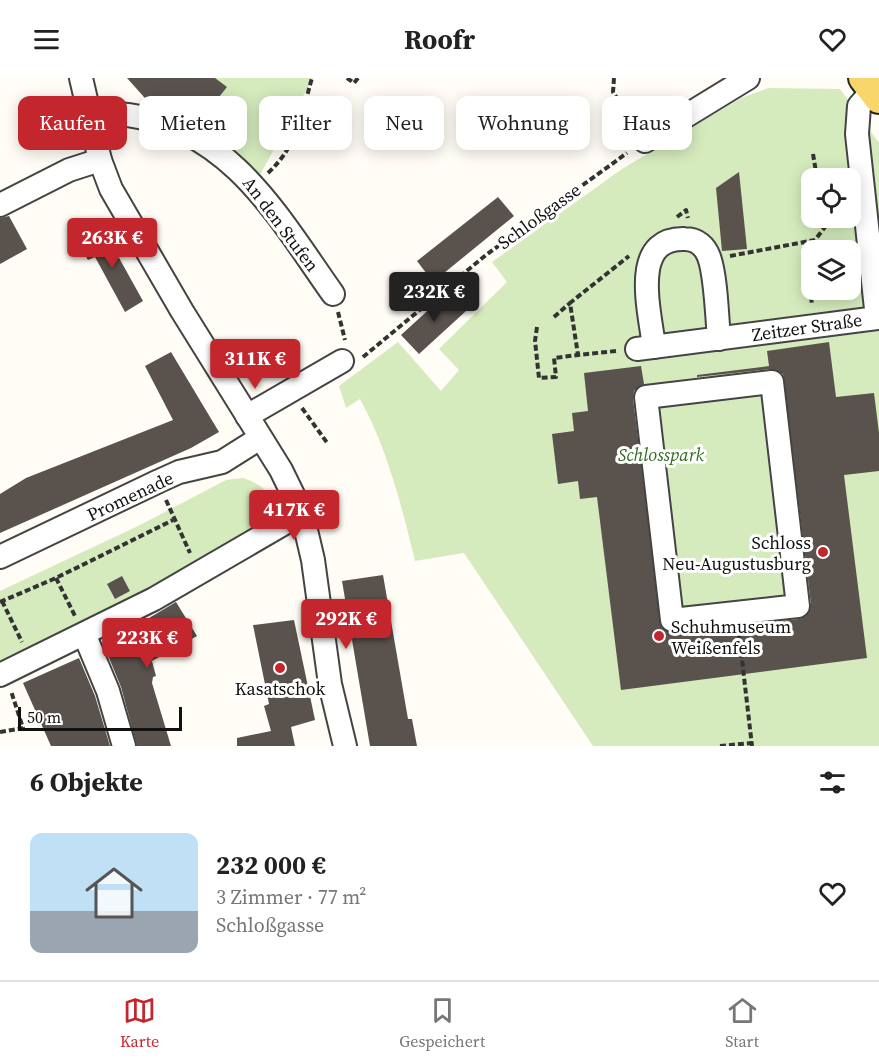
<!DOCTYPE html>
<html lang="de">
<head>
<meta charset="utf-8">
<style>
	:root { --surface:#fff; --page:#f2f2f2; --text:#222; --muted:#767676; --line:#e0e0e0; --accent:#c4262e }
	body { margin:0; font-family:"Source Serif 4",serif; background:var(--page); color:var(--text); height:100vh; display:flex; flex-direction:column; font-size:22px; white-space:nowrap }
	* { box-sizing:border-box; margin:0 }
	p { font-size:20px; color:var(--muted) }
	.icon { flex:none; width:33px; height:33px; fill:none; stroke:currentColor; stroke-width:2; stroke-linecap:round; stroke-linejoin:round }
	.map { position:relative; height:668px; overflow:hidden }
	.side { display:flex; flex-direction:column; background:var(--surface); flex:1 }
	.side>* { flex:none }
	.hud { position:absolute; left:18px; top:18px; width:843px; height:54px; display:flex; gap:12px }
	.tools { position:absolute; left:801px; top:90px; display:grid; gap:12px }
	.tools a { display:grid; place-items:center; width:60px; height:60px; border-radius:12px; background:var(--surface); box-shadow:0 3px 15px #0003; font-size:30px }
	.scale { position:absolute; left:18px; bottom:15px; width:164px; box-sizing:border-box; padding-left:6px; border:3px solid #111; border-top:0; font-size:16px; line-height:21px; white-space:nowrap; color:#111; -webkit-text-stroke:4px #fff; paint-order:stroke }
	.price { position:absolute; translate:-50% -51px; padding:0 14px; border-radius:6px; background:var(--accent); color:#fff; font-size:20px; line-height:39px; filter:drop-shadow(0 2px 3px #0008) }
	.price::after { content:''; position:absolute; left:50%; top:36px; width:18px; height:14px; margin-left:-9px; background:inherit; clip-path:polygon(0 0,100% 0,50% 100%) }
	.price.active { background:#222; color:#fff }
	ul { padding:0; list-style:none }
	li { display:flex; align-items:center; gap:18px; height:150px; padding:0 30px }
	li+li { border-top:2px solid var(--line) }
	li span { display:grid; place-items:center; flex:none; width:168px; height:120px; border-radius:12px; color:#555 }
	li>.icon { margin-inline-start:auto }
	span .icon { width:72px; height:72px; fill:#fffc; stroke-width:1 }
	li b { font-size:26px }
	h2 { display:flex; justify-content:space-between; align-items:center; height:72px; padding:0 30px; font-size:26px }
	.pill { padding:0 21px; border-radius:12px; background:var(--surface); box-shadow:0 3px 15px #0003; font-size:21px; line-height:54px }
	.pill.active { background:var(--accent); color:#fff }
	header { display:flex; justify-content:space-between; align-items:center; height:78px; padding:0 30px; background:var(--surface); font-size:27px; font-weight:700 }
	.tabs { display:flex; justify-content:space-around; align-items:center; height:84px; border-top:2px solid var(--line); background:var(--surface); font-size:16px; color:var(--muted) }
	.tabs a { display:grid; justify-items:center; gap:3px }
	.tabs .active { color:var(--accent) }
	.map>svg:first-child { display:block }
	.green { fill:#d5ebbd; fill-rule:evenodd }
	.building { fill:#5a524d }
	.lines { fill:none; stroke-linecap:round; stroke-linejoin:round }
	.minor-casing { stroke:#444; stroke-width:26 }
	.major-casing { stroke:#222; stroke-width:32 }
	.path { stroke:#333; stroke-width:4; stroke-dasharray:6 3; stroke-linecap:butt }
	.minor { stroke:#fff; stroke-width:22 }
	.major { stroke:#f9d66b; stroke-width:28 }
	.poi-dot { fill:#c4262e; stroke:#fff; stroke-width:2 }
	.labels { text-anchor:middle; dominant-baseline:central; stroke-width:6; stroke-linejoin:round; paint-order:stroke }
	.street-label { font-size:18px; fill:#111; stroke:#fff }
	.park-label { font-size:18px; font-style:italic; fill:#2f6b1f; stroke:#fff }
	.poi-label { font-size:18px; fill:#111; stroke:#fff; text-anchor:end }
</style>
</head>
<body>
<header><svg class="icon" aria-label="menu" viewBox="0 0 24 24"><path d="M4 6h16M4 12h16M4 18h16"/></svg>Roofr<svg class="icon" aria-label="heart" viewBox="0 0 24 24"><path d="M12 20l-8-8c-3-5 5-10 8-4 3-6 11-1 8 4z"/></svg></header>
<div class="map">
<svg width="879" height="668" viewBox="0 0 879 668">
	<rect width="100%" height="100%" fill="#fffdf5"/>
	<g class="green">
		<path d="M161 0H313L255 106Z"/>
		<path d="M769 10 840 11 879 65V668H593L464 475 415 483C402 429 387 370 360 321L346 330 339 308 398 264 441 313 459 292 439 271 507 204 492 184 622 91 741 20ZM812 100H850V140H812ZM812 172H850V212H812Z"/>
		<path d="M243 400C264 407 274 417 273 440L153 516 0 586V513L140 447 226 402Z"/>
	</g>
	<g class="building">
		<path d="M127 0H215L227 9 219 19 232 28 212 55 186 41 159 21 152 28Z"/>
		<path d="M739 94 747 171 722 173 716 110Z"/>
		<path d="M498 119 514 138 433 204 417 183Z"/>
		<path d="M9 138 27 171 0 186V140Z"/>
		<path d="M103 151 143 223 125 234 95 179 88 182 79 167Z"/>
		<path d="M448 214 466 233 419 276 401 257Z"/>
		<path d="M829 264 836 319 874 315 879 355V393L844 397 867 580 621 612 597 419 580 421 578 403 558 406 552 356 574 353 572 335 588 333 584 295 641 288 644 306 634 313 633 321 662 550 673 555 799 541 806 538 811 526 783 296 770 291 697 299V297L769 288 767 273Z"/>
		<path d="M171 274 219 354 191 370 0 455V416L26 400 173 342 145 288Z"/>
		<path d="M383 497 408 641H412L417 668H370L342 503Z"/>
		<path d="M122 498 130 513 115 521 107 506Z"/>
		<path d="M176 524 197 558 152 583 156 598 153 599 152 605 171 668H137L121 609 105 570 107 565Z"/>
		<path d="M294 542 315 642 291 649 295 668H237V660L271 653 264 628 269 626 253 547Z"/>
		<path d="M79 580 95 618 110 668H51L23 605Z"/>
	</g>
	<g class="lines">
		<defs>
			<g id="minor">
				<path d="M81 0 100 82 111 111 182 233 281 392 302 435 313 482 330 606 345 668"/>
				<path d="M92 40C103 39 117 35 128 37 231 51 279 140 333 216"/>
				<path d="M645 63 748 0"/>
				<path d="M0 127 69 92 100 82"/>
				<path d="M654 269C650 233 629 159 685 161 697 161 705 168 709 179 716 198 717 239 719 261"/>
				<path d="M637 271 877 240 857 56 859 28 873 12H879"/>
				<path d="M772 304 798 528 672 542 646 319Z"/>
				<path d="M247 338 342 283"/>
				<path d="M0 479 159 403 179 394 222 384 260 360"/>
				<path d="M85 558 108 613 124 668"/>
				<path d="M0 597 154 521 302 435"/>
			</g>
			<path id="major" d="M863 0 879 21"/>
		</defs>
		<use href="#minor" class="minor-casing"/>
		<use href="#major" class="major-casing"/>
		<g class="path">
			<path d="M347 0 354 5 358 0"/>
			<path d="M614 0 613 14 633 45"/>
			<path d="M813 76 817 100"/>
			<path d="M268 95C298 67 301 38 312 0"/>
			<path d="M677 139 686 132 688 140"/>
			<path d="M805 165 812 227"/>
			<path d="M730 178 815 162 825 149 823 140"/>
			<path d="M338 234 345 262"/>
			<path d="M554 239 570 225"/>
			<path d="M537 249 535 263 539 300 556 299 554 280 578 277"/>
			<path d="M616 273 578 277 570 225 629 178"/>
			<path d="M363 279 486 177 627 75"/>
			<path d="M302 330 328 366"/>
			<path d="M166 422 190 475"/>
			<path d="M56 500 75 538"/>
			<path d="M2 523 22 564"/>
			<path d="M0 524 56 500 173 442"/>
			<path d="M739 556 752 668"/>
			<path d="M0 654 23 650 11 613"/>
			<path d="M720 668 752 665"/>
		</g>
		<use href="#minor" class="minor"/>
		<use href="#major" class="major"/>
	</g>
	<g class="poi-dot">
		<circle cx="823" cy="474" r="6"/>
		<circle cx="659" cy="558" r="6"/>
		<circle cx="280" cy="590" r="6"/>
	</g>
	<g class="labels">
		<g class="street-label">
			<text transform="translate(539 138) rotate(-36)">Schloßgasse</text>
			<text transform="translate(281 146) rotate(53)">An den Stufen</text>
			<text transform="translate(807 249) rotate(-8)">Zeitzer Straße</text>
			<text transform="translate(130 418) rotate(-25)">Promenade</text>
		</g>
		<g class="park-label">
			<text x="661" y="376">Schlosspark</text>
		</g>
		<g class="poi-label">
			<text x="811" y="464">Schloss<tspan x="811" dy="21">Neu-Augustusburg</tspan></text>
			<text x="671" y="548" text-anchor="start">Schuhmuseum<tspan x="671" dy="21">Weißenfels</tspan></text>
			<text x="280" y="610" text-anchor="middle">Kasatschok</text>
		</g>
	</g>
</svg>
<div class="tools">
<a><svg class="icon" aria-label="locate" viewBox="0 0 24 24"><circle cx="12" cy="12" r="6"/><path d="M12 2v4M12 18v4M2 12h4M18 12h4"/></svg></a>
<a><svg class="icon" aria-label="layers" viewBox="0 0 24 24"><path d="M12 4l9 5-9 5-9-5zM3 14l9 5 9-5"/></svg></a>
</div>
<div class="scale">50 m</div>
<b class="price" style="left:112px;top:191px">263K €</b>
<b class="price active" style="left:434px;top:245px">232K €</b>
<b class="price" style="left:255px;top:312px">311K €</b>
<b class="price" style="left:294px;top:463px">417K €</b>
<b class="price" style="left:346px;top:572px">292K €</b>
<b class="price" style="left:147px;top:591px">223K €</b>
<div class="hud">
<a class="pill active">Kaufen</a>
<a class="pill">Mieten</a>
<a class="pill">Filter</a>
<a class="pill">Neu</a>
<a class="pill">Wohnung</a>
<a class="pill">Haus</a>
</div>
</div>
<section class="side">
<h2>6 Objekte<svg class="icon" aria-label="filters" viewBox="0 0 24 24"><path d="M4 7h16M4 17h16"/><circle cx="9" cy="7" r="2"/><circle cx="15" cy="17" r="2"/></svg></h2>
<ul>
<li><span style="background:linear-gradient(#bfe0f5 65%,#9aa5b1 0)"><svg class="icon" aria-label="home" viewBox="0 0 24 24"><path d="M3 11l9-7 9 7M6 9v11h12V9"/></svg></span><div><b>232 000 €</b><p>3 Zimmer · 77 m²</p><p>Schloßgasse</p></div><svg class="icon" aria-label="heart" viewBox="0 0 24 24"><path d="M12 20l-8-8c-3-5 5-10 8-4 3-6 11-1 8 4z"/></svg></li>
</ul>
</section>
<nav class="tabs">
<a class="active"><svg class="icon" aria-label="map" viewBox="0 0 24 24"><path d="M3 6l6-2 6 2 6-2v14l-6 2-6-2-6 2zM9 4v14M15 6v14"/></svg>Karte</a>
<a><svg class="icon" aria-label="saved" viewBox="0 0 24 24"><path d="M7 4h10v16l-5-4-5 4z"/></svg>Gespeichert</a>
<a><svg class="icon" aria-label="home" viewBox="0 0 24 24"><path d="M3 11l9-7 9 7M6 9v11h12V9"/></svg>Start</a>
</nav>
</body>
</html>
